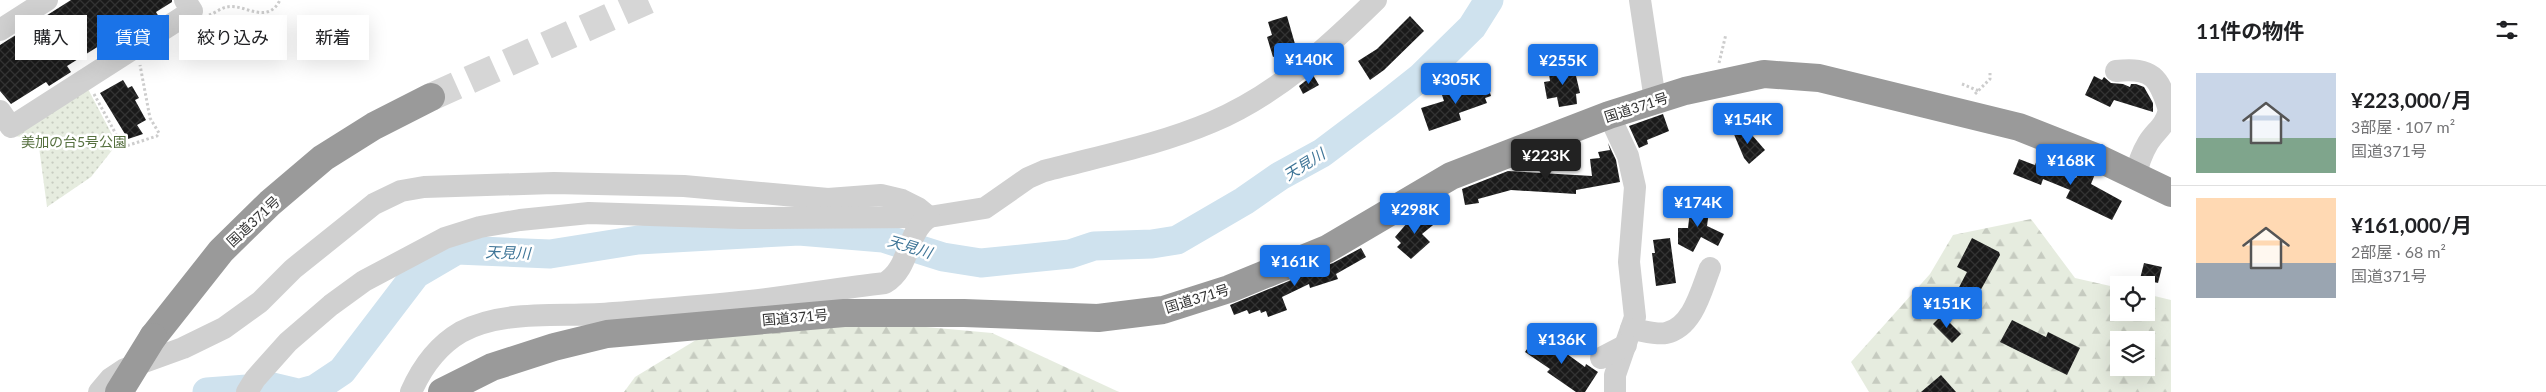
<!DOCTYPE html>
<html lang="ja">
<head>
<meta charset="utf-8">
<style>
	:root { --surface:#fff; --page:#f2f2f2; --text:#202124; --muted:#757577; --line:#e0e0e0; --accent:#1a73e8 }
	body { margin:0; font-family:Lato,"Noto Sans JP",sans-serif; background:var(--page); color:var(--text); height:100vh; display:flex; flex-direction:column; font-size:19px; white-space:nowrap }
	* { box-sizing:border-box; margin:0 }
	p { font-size:16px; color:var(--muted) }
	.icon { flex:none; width:28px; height:28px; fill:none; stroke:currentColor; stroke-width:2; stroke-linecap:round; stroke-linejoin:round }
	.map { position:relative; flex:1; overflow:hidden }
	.details { display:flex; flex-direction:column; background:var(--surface); width:375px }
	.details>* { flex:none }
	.hud { position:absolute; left:15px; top:15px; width:475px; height:45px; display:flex; gap:10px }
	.tools { position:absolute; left:2110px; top:276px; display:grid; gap:10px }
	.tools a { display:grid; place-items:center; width:45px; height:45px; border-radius:0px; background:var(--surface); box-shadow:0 5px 20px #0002; font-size:25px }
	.price { position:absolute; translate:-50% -42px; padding:0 11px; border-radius:5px; background:var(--accent); color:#fff; font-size:16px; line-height:32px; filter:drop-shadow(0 1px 2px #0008) }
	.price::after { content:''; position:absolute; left:50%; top:30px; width:15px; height:11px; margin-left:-8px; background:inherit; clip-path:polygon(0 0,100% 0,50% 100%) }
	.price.on { background:#222; color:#fff }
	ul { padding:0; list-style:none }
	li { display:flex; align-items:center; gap:15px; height:125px; padding:0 25px }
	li+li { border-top:1px solid var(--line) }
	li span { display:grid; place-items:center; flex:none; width:140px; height:100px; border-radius:0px; color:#555 }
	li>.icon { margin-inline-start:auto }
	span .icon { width:60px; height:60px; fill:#fffc; stroke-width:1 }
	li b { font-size:21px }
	h2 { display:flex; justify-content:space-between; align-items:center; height:60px; padding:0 25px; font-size:21px }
	.tag { padding:0 18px; border-radius:0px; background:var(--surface); box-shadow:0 5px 20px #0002; font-size:18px; line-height:45px }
	.tag.on { background:var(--accent); color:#fff }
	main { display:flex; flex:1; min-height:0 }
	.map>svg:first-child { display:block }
	.forest { fill:url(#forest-firs); fill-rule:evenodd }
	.park { fill:url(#park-dots) }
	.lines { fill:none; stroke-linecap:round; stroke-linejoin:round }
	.river { stroke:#cfe2ee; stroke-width:29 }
	.building { fill:url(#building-cross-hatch) }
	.highway-tunnel { stroke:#d6d6d6; stroke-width:28; stroke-dasharray:28 14; stroke-linecap:butt }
	.path { stroke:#cdcdcd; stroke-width:3; stroke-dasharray:2.5 2.5; stroke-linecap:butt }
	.minor { stroke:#d0d0d0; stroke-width:22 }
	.highway { stroke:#9a9a9a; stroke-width:28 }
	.highway-bridge { stroke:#9a9a9a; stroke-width:28 }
	.labels { text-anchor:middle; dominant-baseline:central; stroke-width:5; stroke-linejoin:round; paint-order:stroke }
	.street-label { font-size:14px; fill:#333; stroke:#fff }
	.park-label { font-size:14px; fill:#56703f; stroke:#fff }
	.water-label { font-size:15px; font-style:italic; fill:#3f7597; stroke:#fff }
</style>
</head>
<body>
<main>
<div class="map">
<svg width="2171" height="392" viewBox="0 0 2171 392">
	<defs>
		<pattern id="forest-firs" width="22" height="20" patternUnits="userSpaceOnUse" patternTransform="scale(1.25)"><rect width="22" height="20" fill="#e6ecdf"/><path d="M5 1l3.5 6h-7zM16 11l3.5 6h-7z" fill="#c6cbc0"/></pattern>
		<pattern id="park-dots" width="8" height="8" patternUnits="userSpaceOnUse" patternTransform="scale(1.25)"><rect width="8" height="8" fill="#e6ecdf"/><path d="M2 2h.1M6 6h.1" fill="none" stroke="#c6cbc0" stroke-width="1.8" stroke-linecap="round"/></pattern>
		<pattern id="building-cross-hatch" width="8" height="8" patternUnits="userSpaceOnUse" patternTransform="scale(1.25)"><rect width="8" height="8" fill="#1a1a1a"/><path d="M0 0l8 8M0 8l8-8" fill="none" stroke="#333"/></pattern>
	</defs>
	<rect width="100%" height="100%" fill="#fff"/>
	<g class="forest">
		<path d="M2031 219 2075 278 2119 288V312H2146V294L2171 300V392H1869L1851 362 1930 274 1953 235ZM2119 340H2146V368H2119Z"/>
		<path d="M798 324H893L992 333 1119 392H624L635 377 701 337Z"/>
	</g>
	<path class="park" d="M88 89 117 144 91 177 47 207 39 147 24 137 14 136Z"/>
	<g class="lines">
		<g class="river">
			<path d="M207 392 273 387 294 392"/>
			<path d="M304 392 315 389 342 371 416 274 457 250 550 254 638 240 799 231 883 238 943 257 981 263 1070 254 1094 246 1152 244 1177 240 1244 201 1280 176 1322 153 1387 104 1421 77 1472 27 1489 0"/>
		</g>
	</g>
	<g class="building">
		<path d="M71 0H172V2L156 12 159 17 145 25 142 19 67 66 71 72 49 86 46 82 11 104 0 91V45Z"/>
		<path d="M1287 16 1297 51 1273 57 1267 37 1272 35 1268 22Z"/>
		<path d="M1410 16 1424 31 1384 70 1370 80 1358 61 1377 49Z"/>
		<path d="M1573 63 1580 93 1576 94 1577 104 1559 107 1557 97 1547 99 1544 82 1550 81 1549 74 1558 72 1557 66Z"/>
		<path d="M1313 75 1319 85 1303 94 1299 86Z"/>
		<path d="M2094 76 2102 80 2104 77 2111 83 2123 84 2130 87 2131 84H2136L2144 87 2153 103V112L2114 100 2110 107 2085 95Z"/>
		<path d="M123 80 128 88 132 86 139 98 135 100 146 120 137 125 143 134 128 139 100 93Z"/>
		<path d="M1479 80 1481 85 1487 83 1491 96 1485 98 1487 103 1459 113 1461 120 1429 131 1421 108 1444 101 1442 95 1454 91 1453 89Z"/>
		<path d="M1663 114 1669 131 1647 140 1648 144 1639 148 1629 126Z"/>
		<path d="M1745 127 1765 150 1749 164 1744 158 1733 132Z"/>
		<path d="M1608 143 1616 160 1620 182 1576 190V194L1511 190 1478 199 1479 203 1465 205 1462 189 1508 171 1592 176 1590 159 1600 158 1598 152 1610 150Z"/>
		<path d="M2040 152 2051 156 2047 167 2076 178 2081 168 2095 174 2091 184 2122 201 2112 220 2066 198 2070 190 2043 179 2041 185 2013 174 2019 159 2035 165Z"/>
		<path d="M1691 202 1710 204 1707 226 1724 234 1718 246 1701 237 1693 252 1678 244V228H1688Z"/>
		<path d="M1430 211 1438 221 1422 234 1430 242 1411 259 1397 247 1401 243 1395 237 1408 222 1411 225Z"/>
		<path d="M1670 238 1676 283 1656 286 1652 253H1655L1653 240Z"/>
		<path d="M1972 238 1999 252 2000 255 1973 304 1955 295 1967 272 1957 267Z"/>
		<path d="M1361 248 1366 257 1336 274 1338 279 1310 288 1309 284 1282 297 1287 310 1268 317 1266 311 1261 313 1260 310 1249 314 1247 310 1234 315 1230 305 1333 263Z"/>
		<path d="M2144 263 2162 267 2158 283 2140 279Z"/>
		<path d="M1942 315 1961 334 1952 343 1933 324Z"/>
		<path d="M2012 320 2046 337 2048 332 2080 348 2067 375 2000 342Z"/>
		<path d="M1538 333 1585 367 1586 364 1598 372 1585 392H1576L1547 372 1550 369 1525 352Z"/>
		<path d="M1941 375 1956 392H1921Z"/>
	</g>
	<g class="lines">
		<path class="highway-tunnel" d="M431 97 648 0"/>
		<g class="path">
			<path d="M209 15C215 13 221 8 227 7 244 3 267 26 280 0"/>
			<path d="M1719 63 1726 34"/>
			<path d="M1962 84 1979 91"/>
			<path d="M94 94 123 147 157 136 159 133 150 118 140 65"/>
			<path d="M1975 94 1990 79V73"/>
		</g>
		<g class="minor">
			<path d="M1640 0 1655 100"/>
			<path d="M0 30 47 0"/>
			<path d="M2116 71C2152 67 2159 77 2169 110 2165 127 2156 130 2148 143 2142 153 2138 164 2136 176"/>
			<path d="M0 111 11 127 192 11 185 0"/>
			<path d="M1609 115 1628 156 1635 187 1629 262 1635 317 1615 375V392"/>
			<path d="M1631 329C1641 330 1656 335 1666 333 1693 327 1701 291 1710 268"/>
			<path d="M1601 358 1626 345"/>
			<path d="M99 392 110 379 125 369 183 348 224 328 260 302 293 269 374 204 401 191 424 187 554 183 684 186 828 199 881 195 902 200 918 208 929 217"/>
			<path d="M247 392 255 379 288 342 331 305 364 281 445 238 480 227 520 220 589 213 741 218 929 217 985 208 1028 178 1044 171C1100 156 1158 145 1212 122 1276 95 1327 48 1376 0"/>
			<path d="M411 392C422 367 437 346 461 332 506 308 565 318 614 313 659 309 705 306 750 301 795 296 840 288 885 283 911 267 905 234 929 217"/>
		</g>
		<g class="highway">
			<path d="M153 337 221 251 270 203 323 158 374 126 431 97"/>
			<path d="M442 392 492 367 554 347 607 334 844 313H964L1098 318 1163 310 1229 289 1327 249 1451 176 1609 115 1685 91 1764 74 1819 78 2019 127 2098 158 2171 193"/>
		</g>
		<path class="highway-bridge" d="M119 392 153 337"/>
	</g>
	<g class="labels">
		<g class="street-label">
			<text transform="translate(1636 107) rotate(-18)">国道371号</text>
			<text transform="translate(253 221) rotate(-43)">国道371号</text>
			<text transform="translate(1197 298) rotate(-17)">国道371号</text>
			<text transform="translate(795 317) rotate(-5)">国道371号</text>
		</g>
		<g class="park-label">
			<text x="74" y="141">美加の台5号公園</text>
		</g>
		<g class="water-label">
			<text transform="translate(1304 164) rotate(-32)">天見川</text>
			<text transform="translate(910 246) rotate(17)">天見川</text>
			<text transform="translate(508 252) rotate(2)">天見川</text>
		</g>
	</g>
</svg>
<div class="tools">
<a><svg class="icon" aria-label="locate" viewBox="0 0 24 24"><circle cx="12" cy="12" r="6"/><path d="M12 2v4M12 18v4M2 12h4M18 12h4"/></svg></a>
<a><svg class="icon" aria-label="layers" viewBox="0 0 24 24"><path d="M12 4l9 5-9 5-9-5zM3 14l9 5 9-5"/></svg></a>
</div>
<b class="price" style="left:1309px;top:85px">¥140K</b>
<b class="price" style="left:1563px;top:86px">¥255K</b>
<b class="price" style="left:1456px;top:105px">¥305K</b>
<b class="price" style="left:1748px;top:145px">¥154K</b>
<b class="price on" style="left:1546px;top:181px">¥223K</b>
<b class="price" style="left:2071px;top:186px">¥168K</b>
<b class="price" style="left:1698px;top:228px">¥174K</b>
<b class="price" style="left:1415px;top:235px">¥298K</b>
<b class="price" style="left:1295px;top:287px">¥161K</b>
<b class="price" style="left:1947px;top:329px">¥151K</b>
<b class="price" style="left:1562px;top:365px">¥136K</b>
<div class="hud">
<a class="tag">購入</a>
<a class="tag on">賃貸</a>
<a class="tag">絞り込み</a>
<a class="tag">新着</a>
</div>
</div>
<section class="details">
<h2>11件の物件<svg class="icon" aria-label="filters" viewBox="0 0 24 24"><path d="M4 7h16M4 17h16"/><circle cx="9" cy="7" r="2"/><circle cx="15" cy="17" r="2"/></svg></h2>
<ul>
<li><span style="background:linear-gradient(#c9d6e8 65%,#7fa58c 0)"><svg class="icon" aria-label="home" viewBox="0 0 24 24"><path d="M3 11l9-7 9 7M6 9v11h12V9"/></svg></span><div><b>¥223,000/月</b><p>3部屋 · 107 m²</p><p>国道371号</p></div></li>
<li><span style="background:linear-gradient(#ffd9b3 65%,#9aa5b1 0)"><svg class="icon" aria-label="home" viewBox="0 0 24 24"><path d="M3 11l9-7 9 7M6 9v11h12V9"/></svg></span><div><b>¥161,000/月</b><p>2部屋 · 68 m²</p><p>国道371号</p></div></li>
</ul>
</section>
</main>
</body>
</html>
